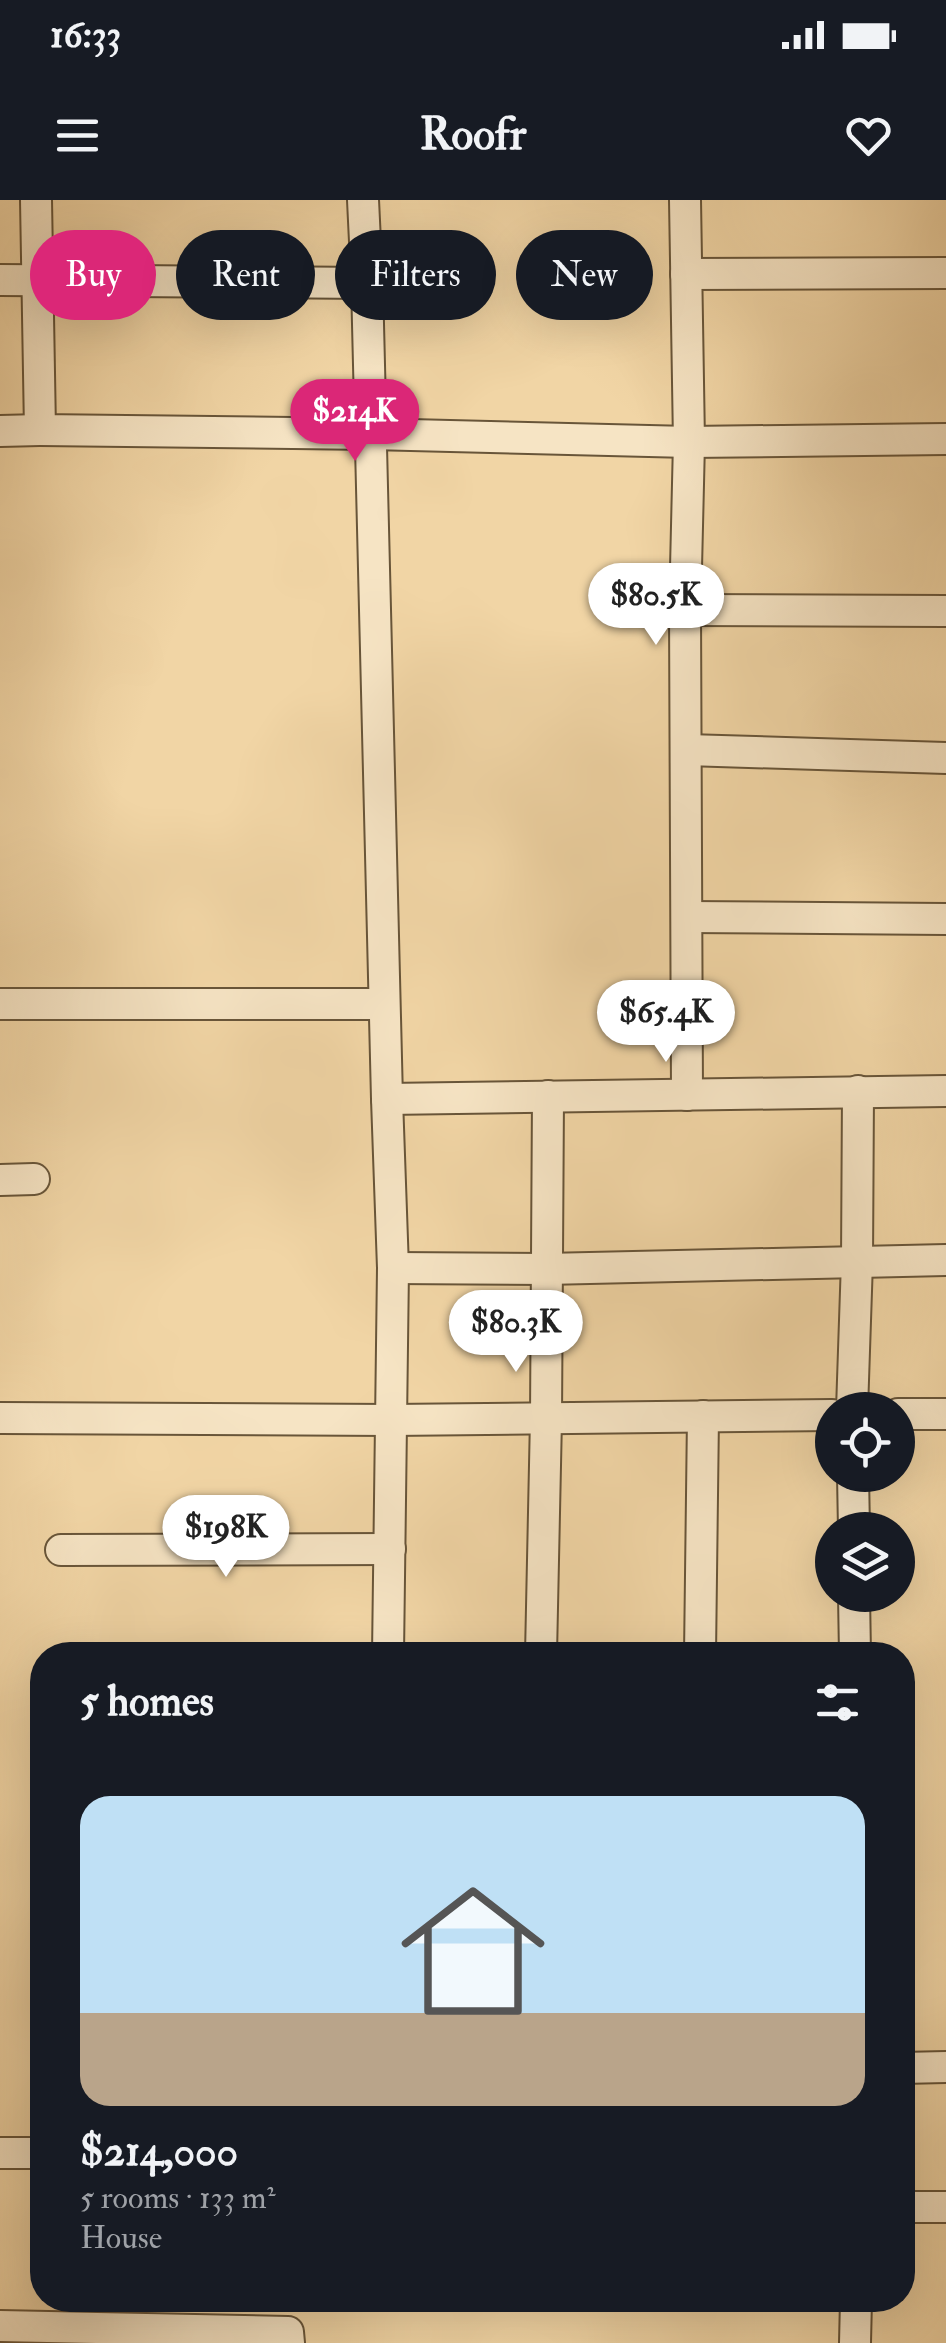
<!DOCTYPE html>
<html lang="en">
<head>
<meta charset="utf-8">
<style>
	:root { --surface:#171b24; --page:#20242c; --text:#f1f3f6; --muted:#9ea1a6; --line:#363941; --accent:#db2777 }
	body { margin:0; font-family:"IM FELL Double Pica",serif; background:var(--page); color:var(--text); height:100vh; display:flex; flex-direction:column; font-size:38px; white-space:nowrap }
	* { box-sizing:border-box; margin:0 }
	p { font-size:32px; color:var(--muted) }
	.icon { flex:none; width:55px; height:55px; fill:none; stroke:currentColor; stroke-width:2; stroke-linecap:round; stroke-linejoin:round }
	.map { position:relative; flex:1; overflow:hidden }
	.sheet { position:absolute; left:30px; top:1442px; width:885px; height:670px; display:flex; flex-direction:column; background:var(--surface); border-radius:40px; box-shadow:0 10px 40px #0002 }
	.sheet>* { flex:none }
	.top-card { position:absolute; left:30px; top:30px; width:888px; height:90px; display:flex; gap:20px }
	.controls { position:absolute; left:815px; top:1192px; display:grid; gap:20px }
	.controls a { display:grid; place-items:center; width:100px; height:100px; border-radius:50%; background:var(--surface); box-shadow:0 10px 40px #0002; font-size:50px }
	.price { position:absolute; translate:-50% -85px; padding:0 22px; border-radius:35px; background:#fff; color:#222; font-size:32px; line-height:65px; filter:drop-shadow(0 2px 5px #0008) }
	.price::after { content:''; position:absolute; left:50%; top:60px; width:30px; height:22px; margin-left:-15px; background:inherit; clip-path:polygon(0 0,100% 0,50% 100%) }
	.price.selected { background:var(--accent); color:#fff }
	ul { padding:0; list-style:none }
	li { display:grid; align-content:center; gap:20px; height:530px; padding:0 50px }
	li+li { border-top:2px solid var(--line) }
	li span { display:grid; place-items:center; height:310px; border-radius:30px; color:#555 }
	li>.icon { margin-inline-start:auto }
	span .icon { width:180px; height:180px; fill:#fffc; stroke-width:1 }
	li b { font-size:42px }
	h2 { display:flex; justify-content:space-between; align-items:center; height:120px; padding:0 50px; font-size:42px }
	.pill { padding:0 35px; border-radius:45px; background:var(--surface); box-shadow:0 10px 40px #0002; font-size:35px; line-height:90px }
	.pill.selected { background:var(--accent); color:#fff }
	.status { display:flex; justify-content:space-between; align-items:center; height:70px; padding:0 50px; background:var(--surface); direction:ltr }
	.status svg { height:28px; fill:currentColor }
	header { display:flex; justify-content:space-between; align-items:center; height:130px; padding:0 50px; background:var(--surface); font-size:45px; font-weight:700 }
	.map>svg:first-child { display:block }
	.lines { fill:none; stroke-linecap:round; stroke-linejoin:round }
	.street-casing { stroke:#685539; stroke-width:34 }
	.street { stroke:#f6e4c4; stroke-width:30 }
</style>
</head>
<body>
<div class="status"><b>16:33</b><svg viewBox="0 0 49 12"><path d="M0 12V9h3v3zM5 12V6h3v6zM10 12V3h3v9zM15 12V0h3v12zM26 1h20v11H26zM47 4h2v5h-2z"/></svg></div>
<header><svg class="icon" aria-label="menu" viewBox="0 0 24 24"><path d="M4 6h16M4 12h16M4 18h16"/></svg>Roofr<svg class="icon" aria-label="heart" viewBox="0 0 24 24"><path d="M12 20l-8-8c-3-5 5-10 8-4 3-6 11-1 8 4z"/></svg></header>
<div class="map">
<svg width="946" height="2143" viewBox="0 0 946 2143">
	<rect width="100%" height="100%" fill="#f1d5a5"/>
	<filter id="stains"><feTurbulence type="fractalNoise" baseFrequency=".002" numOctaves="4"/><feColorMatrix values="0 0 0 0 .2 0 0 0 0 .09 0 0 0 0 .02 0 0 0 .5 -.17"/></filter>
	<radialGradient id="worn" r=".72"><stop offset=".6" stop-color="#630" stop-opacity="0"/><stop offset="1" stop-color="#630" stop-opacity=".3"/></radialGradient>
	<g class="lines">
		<defs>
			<g id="street">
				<path d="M36 0 40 230 371 234 689 242 946 239"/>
				<path d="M363 0 367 83 387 899 393 1068 388 1455"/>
				<path d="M685 0 689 242 685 410 687 895"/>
				<path d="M686 74 946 73"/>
				<path d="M0 80 367 83"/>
				<path d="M0 231 40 230"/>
				<path d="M685 410 946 411"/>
				<path d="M687 550 946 558"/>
				<path d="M687 717 946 719"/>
				<path d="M0 804H384"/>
				<path d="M387 899 946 891"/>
				<path d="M0 980 34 979"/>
				<path d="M393 1068 546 1069 946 1060"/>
				<path d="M852 1210 857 1061 858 891"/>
				<path d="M898 1214H946"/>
				<path d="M0 1218 392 1220 832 1215"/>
				<path d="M853 1275 854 1330"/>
				<path d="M61 1350 390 1349"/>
				<path d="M854 1395 855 1455"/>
				<path d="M541 1455 546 1218 548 896"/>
				<path d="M700 1455 703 1216"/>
				<path d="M902 1868 946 1867"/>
				<path d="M0 1953H42"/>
				<path d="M902 2007H946"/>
				<path d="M0 2126 288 2132 289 2143"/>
				<path d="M855 2143 856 2100"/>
			</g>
		</defs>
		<use href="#street" class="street-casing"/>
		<use href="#street" class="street"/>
	</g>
	<rect width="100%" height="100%" filter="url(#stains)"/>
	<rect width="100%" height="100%" fill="url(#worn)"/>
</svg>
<div class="controls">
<a><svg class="icon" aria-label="locate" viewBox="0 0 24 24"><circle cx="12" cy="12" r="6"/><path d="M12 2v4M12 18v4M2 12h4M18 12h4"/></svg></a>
<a><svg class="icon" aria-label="layers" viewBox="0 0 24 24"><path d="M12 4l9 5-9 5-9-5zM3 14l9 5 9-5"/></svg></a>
</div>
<b class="price selected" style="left:355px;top:264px">$214K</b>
<b class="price" style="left:656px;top:448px">$80.5K</b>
<b class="price" style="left:666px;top:865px">$65.4K</b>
<b class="price" style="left:516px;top:1175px">$80.3K</b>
<b class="price" style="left:226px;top:1380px">$198K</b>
<div class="top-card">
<a class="pill selected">Buy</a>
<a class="pill">Rent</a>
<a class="pill">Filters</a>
<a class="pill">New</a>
</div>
<section class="sheet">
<h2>5 homes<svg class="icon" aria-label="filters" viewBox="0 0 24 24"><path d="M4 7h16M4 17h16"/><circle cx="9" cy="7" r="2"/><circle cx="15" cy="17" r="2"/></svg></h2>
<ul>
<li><span style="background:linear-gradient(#bfe0f5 70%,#b9a48a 0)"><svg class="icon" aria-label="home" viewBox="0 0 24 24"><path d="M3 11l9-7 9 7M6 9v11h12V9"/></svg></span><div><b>$214,000</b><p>5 rooms · 133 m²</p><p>House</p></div></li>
</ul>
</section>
</div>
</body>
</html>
